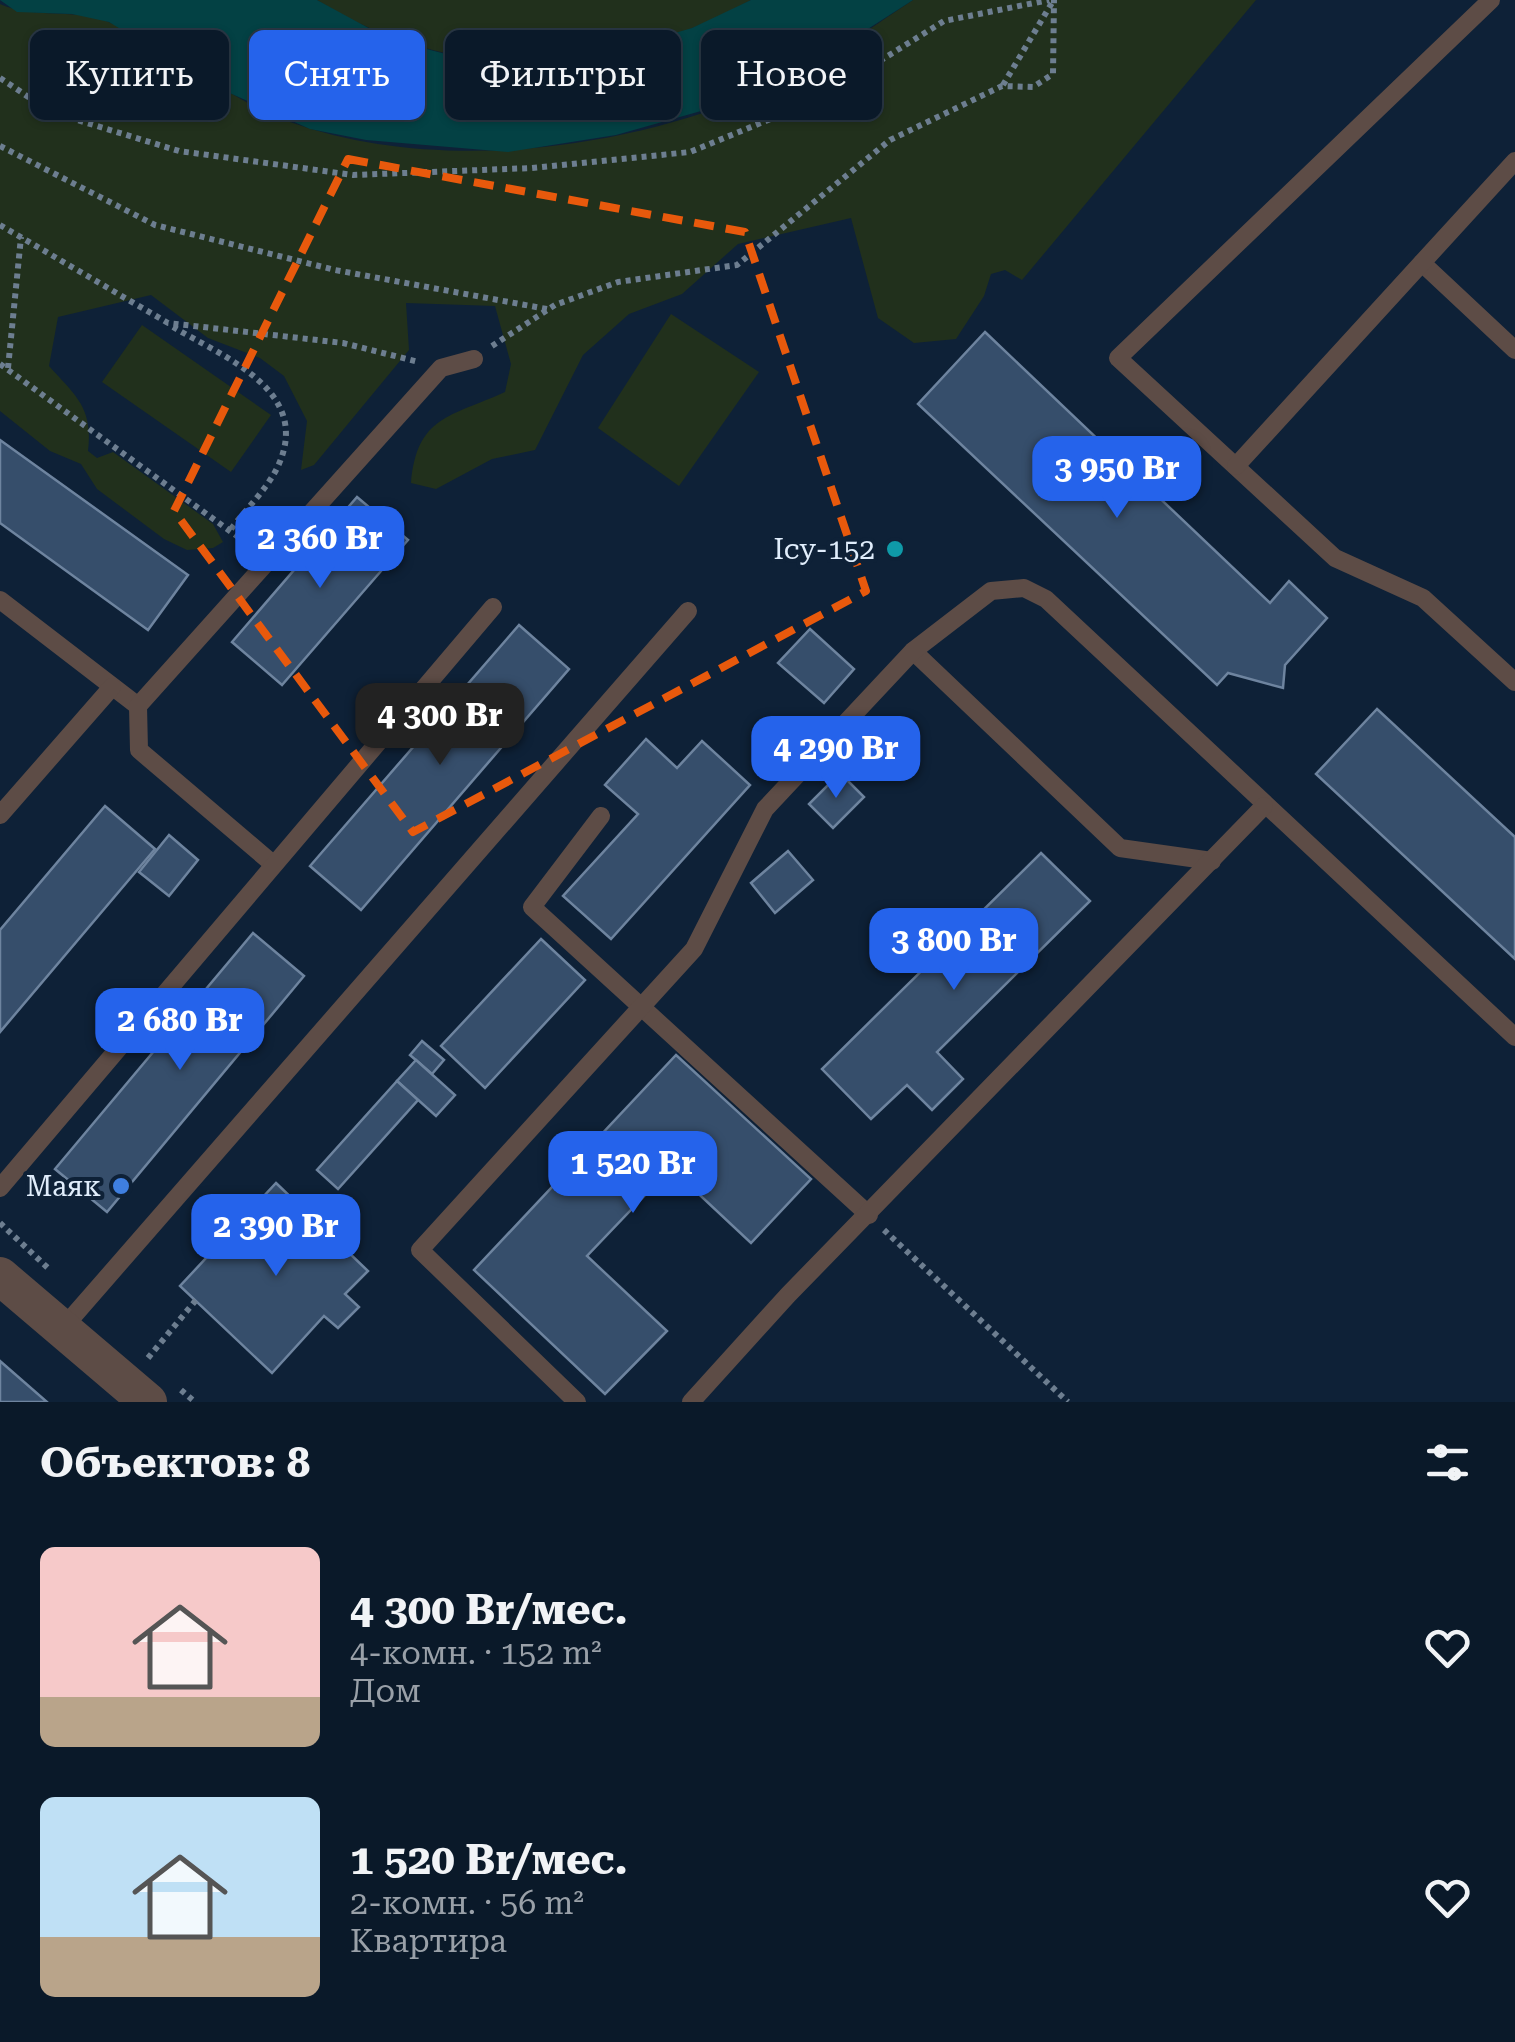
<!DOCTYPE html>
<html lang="ru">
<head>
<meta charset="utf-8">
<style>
	:root { --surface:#0a1929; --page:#182635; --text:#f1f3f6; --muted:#99a0a8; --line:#2a3846; --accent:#2563eb }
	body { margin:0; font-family:"Roboto Serif",serif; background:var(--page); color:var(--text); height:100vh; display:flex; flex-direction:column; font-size:38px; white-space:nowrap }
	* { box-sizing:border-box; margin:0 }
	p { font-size:32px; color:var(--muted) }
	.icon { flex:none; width:55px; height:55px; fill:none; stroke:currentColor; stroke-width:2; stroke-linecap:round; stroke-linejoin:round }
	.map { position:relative; height:1402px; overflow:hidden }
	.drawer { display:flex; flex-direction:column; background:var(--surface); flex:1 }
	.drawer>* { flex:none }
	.hud { position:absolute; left:30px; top:30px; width:1000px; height:90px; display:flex; gap:20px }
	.price { position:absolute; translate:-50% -85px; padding:0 22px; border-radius:20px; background:var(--accent); color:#fff; font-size:32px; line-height:65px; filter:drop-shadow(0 2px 5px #0008) }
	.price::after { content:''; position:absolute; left:50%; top:60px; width:30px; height:22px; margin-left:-15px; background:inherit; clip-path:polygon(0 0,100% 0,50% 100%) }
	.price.active { background:#222; color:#fff }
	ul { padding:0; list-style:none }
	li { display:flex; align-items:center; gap:30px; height:250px; padding:0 40px }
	li span { display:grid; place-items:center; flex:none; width:280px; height:200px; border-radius:15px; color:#555 }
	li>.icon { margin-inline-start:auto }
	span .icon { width:120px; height:120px; fill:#fffc; stroke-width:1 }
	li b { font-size:42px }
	h2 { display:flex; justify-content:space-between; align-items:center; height:120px; padding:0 40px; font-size:42px }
	.tag { padding:0 35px; border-radius:15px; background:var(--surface); box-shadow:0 2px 8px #0004,0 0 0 2px var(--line); font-size:35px; line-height:90px }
	.tag.active { background:var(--accent); color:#fff }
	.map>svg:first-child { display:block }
	.green { fill:#21301c }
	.water { fill:#034144 }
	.building { fill:#364e6b; stroke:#6e849f; stroke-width:2.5 }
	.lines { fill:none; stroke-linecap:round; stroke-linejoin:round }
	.path { stroke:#6d7e90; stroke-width:6; stroke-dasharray:5 5; stroke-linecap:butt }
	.service { stroke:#5d4c46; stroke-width:18 }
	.minor { stroke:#5d4c46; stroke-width:38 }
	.marked { fill:none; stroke:#e8590c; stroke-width:8; stroke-dasharray:20 12; stroke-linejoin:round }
	.culture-dot { fill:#0f9aa8; stroke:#0e2137; stroke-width:4 }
	.shop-dot { fill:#3f7fe0; stroke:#0e2137; stroke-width:4 }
	.labels { text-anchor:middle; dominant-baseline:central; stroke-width:8; stroke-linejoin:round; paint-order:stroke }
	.poi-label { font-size:28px; fill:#e0edfb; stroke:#0e2137; text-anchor:end }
</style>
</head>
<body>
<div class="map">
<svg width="1515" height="1402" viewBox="0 0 1515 1402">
	<rect width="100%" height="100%" fill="#0e2137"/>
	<g class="green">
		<path d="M317 0H751C610 78 456 87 317 0Z"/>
		<path d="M913 0H1256L1022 280 1005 270 991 274 984 296 956 339 914 343 878 318 851 218 738 244 682 294 629 314 583 355 535 450 492 459 436 489 411 483C417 416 450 417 505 392L511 364 495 306 406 303 409 350 314 465 301 470 307 421 284 376 260 358 208 338 151 295 58 317 49 366C77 397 93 408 88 451L97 458 113 452 213 524 223 542 213 548 187 550 164 539 97 489 81 464 50 451 0 411V4C36 20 75 7 111 23 174 50 224 98 290 122 439 175 629 150 771 87 821 65 867 30 913 0Z"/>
		<path d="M671 314 759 372 679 486 598 428Z"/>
		<path d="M142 325 271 415 231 472 102 382Z"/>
	</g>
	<path class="water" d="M0 0H317L374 31 407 44 473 61 506 64 613 51 692 28 751 0H913L807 68 740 100 616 135 508 152 366 140 310 129 214 86 109 22 72 14 17 12Z"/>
	<g class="building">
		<path d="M985 332 1270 603 1289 581 1327 618 1285 665 1283 688 1228 673 1217 685 918 404Z"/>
		<path d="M0 440 188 575 148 630 0 523Z"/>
		<path d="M357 497 408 540 282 685 232 642Z"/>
		<path d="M519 625 569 669 361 910 310 866Z"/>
		<path d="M810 629 854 669 824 703 778 663Z"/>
		<path d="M1377 709 1515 837V959L1316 774Z"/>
		<path d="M646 739 677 768 702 741 750 785 611 939 563 896 638 814 605 785Z"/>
		<path d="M840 773 864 797 833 828 809 804Z"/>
		<path d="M105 806 155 849 0 1032V930Z"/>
		<path d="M169 835 198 860 169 896 139 872Z"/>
		<path d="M788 851 813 880 775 913 751 883Z"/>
		<path d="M1041 853 1090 901 937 1052 963 1079 932 1110 907 1085 871 1119 822 1069Z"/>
		<path d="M253 933 304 976 107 1212 55 1169Z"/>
		<path d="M541 939 585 980 485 1088 441 1046Z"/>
		<path d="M422 1041 444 1060 432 1074 410 1055Z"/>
		<path d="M676 1055 811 1179 751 1243 671 1168 587 1256 667 1331 605 1394 474 1270Z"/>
		<path d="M416 1060 455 1095 436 1116 397 1081Z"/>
		<path d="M397 1081 418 1100 338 1189 317 1170Z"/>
		<path d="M276 1183 368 1271 345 1294 359 1307 338 1328 324 1316 272 1373 180 1286Z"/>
		<path d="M0 1361 47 1402H0Z"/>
	</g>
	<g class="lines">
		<g class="path">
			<path d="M0 78 51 112 179 151 353 175 532 168 690 152 817 100 944 21 1049 0"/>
			<path d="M1003 85 1053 1"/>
			<path d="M0 146 155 225 335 270 547 309"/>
			<path d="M0 225 168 323 343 343 419 362"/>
			<path d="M173 327C224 357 313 391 278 466 268 488 246 509 231 529"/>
			<path d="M492 346 555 305 618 282 737 265 890 140 1002 86 1033 87 1053 74 1054 0"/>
			<path d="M0 364 252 547"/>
			<path d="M8 368 21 237"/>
			<path d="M0 1223 50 1270"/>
			<path d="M884 1230 1068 1402"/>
			<path d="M148 1358 196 1300"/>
			<path d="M181 1390 195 1402"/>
		</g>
		<g class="service">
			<path d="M1491 0 1118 358 1335 558 1423 598 1515 682"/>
			<path d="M1422 263 1515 350"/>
			<path d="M1236 466 1515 161"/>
			<path d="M0 600 138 706"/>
			<path d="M913 651 1120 848 1212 861"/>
			<path d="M0 815 112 687"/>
			<path d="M601 816 532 907 869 1215"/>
			<path d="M273 864 139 750 138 706 441 368 474 359"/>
			<path d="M0 1188 493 607"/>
			<path d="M62 1329 688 611"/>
			<path d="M577 1402 420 1250 694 949 765 809 913 651 991 591 1024 588 1046 599 1515 1037"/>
			<path d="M691 1402 788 1295 1264 806"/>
		</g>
		<path class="minor" d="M0 1276 148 1402"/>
	</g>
	<path class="marked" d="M348 159 745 232 866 591 413 832 174 511Z"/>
	<circle class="culture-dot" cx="895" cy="549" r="10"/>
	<circle class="shop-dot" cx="121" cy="1186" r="10"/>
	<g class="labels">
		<g class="poi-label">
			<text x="875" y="549">Ісу-152</text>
			<text x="101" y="1186">Маяк</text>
		</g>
	</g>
</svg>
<b class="price" style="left:1117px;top:521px">3 950 Br</b>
<b class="price" style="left:320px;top:591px">2 360 Br</b>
<b class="price active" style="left:440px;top:768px">4 300 Br</b>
<b class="price" style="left:836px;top:801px">4 290 Br</b>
<b class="price" style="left:954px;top:993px">3 800 Br</b>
<b class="price" style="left:180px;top:1073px">2 680 Br</b>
<b class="price" style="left:633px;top:1216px">1 520 Br</b>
<b class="price" style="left:276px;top:1279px">2 390 Br</b>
<div class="hud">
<a class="tag">Купить</a>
<a class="tag active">Снять</a>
<a class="tag">Фильтры</a>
<a class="tag">Новое</a>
</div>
</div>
<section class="drawer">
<h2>Объектов: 8<svg class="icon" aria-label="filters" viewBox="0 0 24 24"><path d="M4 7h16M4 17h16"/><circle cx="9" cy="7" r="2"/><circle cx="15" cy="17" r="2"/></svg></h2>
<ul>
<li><span style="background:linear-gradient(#f6c9c9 75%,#b9a48a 0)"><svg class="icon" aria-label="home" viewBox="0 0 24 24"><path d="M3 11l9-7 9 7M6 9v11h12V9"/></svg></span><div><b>4 300 Br/мес.</b><p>4-комн. · 152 m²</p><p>Дом</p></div><svg class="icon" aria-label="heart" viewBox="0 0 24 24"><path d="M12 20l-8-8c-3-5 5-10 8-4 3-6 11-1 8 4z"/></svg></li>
<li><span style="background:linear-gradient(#bfe0f5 70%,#b9a48a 0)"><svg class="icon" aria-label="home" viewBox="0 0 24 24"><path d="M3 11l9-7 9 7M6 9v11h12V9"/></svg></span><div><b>1 520 Br/мес.</b><p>2-комн. · 56 m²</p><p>Квартира</p></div><svg class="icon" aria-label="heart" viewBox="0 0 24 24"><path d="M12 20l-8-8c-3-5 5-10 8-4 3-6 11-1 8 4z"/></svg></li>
</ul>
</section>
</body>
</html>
